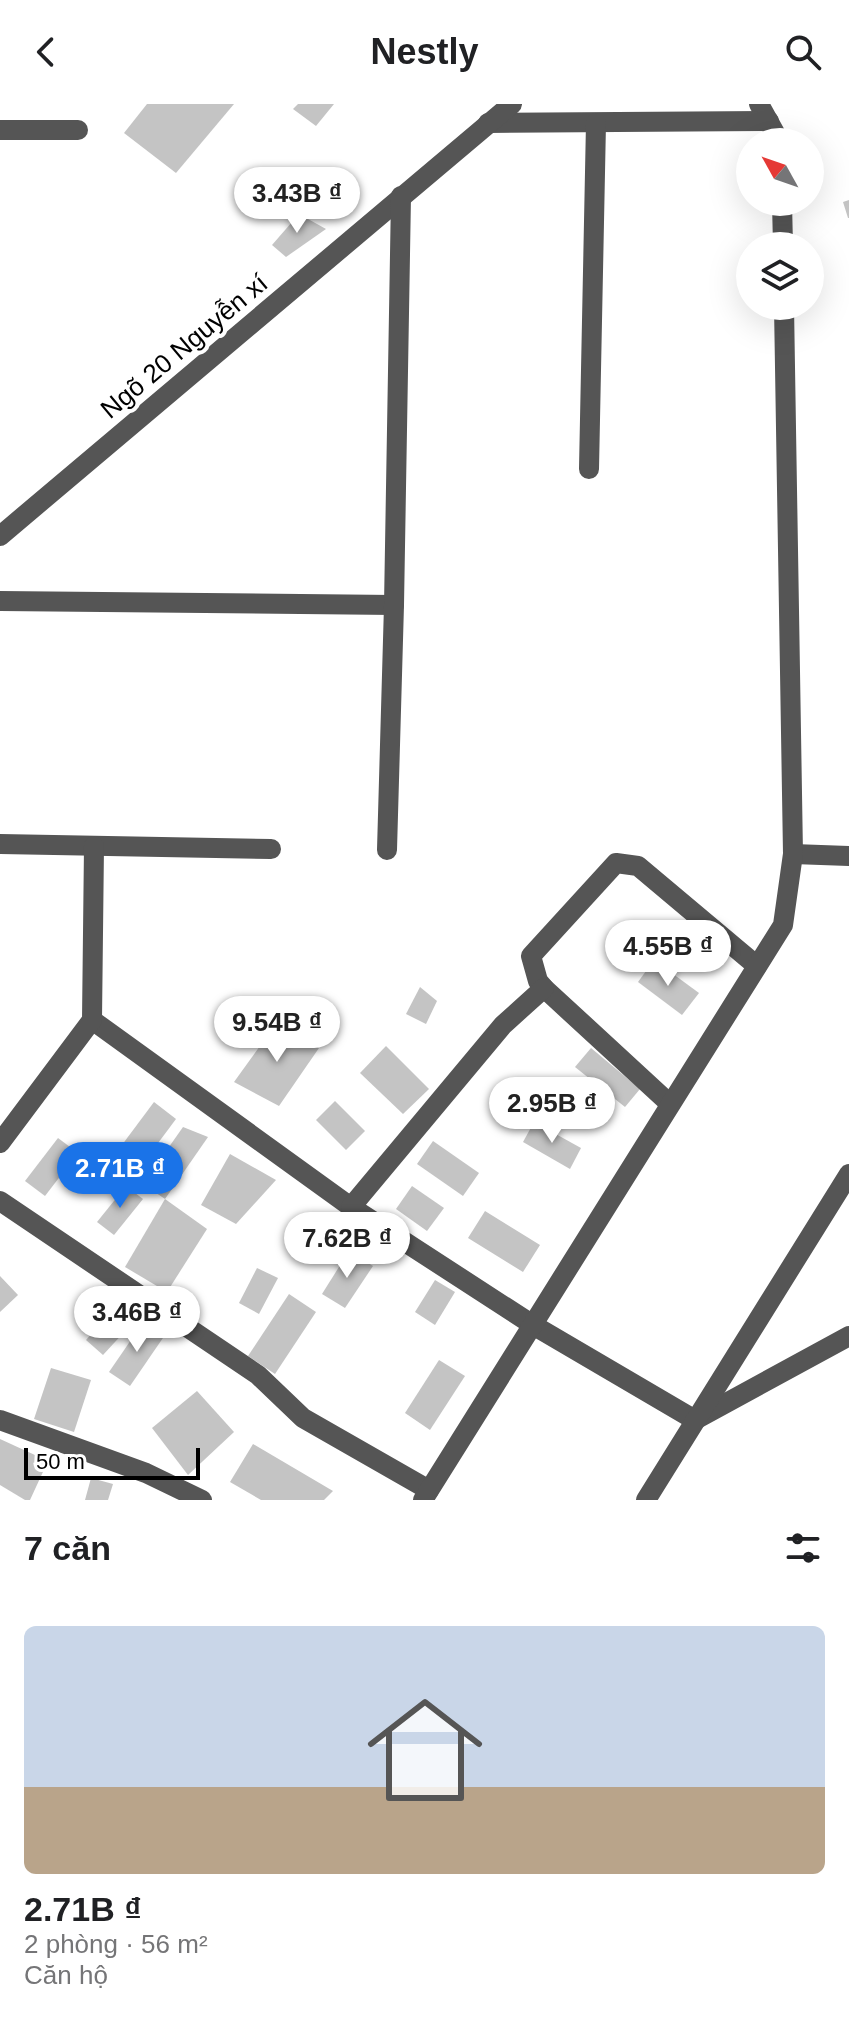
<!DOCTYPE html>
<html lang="vi">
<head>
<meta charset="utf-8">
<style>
	:root { --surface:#fff; --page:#f6f6f6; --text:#202124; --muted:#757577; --accent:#1a73e8 }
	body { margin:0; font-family:Helvetica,sans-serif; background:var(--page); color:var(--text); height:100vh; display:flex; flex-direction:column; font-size:30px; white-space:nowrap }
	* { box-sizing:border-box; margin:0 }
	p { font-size:26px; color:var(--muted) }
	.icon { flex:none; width:44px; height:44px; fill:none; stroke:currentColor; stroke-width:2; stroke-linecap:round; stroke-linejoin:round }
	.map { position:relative; height:1396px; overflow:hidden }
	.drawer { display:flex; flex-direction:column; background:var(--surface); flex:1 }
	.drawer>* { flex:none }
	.needle { width:52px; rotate:310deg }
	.tools { position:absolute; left:736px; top:24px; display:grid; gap:16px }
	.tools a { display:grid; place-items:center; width:88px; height:88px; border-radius:50%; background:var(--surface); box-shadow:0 8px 32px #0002; font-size:40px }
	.scale { position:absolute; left:24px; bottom:20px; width:176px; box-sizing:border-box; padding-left:8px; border:4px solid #000; border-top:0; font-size:22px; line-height:28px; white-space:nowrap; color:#000; -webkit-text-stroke:6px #fff; paint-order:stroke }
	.price { position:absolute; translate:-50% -68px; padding:0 18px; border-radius:28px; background:#fff; color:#222; font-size:26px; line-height:52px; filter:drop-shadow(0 2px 4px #0008) }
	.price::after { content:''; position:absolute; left:50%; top:48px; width:24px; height:18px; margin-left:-12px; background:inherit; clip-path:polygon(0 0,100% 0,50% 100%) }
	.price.current { background:var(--accent); color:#fff }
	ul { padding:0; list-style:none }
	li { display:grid; align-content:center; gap:16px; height:424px; padding:0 24px }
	li span { display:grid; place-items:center; height:248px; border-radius:12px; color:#555 }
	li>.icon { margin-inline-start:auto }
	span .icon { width:144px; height:144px; fill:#fffc; stroke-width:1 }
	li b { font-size:34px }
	h2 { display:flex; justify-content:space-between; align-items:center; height:96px; padding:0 24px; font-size:34px }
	header { display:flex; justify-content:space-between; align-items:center; height:104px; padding:0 24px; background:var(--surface); font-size:36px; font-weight:600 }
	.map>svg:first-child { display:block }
	.building { fill:#c4c4c4 }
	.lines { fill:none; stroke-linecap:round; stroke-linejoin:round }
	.minor { stroke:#555; stroke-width:20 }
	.labels { text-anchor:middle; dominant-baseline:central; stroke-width:8; stroke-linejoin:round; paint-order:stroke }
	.street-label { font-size:26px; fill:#000; stroke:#fff }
</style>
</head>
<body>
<header><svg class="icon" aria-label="back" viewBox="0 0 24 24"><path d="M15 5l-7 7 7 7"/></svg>Nestly<svg class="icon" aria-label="search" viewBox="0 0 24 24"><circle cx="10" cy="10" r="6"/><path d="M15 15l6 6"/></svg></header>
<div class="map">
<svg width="849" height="1396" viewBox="0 0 849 1396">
	<rect width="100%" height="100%" fill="#fff"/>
	<g class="building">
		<path d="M147 0H234L176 69 124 29Z"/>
		<path d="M298 0H334L316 22 293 5Z"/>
		<path d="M849 96V114H848L843 98Z"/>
		<path d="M299 110 326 125 286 153 272 141Z"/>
		<path d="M654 856 699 889 682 911 638 878Z"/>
		<path d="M420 883 437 897 426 920 406 910Z"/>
		<path d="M278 917 319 944 279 1002 234 978Z"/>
		<path d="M386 942 429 985 403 1010 360 969Z"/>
		<path d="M591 944 640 985 625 1003 575 963Z"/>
		<path d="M335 997 365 1027 346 1046 316 1016Z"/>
		<path d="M154 998 176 1015 132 1074 110 1057Z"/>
		<path d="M534 1018 581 1044 570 1065 523 1038Z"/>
		<path d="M183 1023 208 1033 165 1095 143 1080Z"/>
		<path d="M58 1034 78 1049 45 1092 25 1077Z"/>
		<path d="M433 1037 479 1069 463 1092 417 1060Z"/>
		<path d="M230 1050 276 1076 236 1120 201 1101Z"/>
		<path d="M126 1082 143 1095 114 1131 97 1118Z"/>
		<path d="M412 1082 444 1104 427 1127 396 1105Z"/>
		<path d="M165 1095 207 1125 167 1188 125 1163Z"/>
		<path d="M485 1107 540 1141 523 1168 468 1134Z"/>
		<path d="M349 1147 373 1162 345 1204 322 1190Z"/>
		<path d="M257 1164 278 1174 259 1210 239 1199Z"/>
		<path d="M0 1172 18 1191 0 1208Z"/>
		<path d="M435 1176 455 1188 435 1221 415 1208Z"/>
		<path d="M289 1190 316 1208 275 1270 248 1252Z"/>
		<path d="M120 1197 138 1213 103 1251 86 1236Z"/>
		<path d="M144 1217 165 1231 130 1282 109 1268Z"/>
		<path d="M439 1256 465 1272 430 1326 405 1309Z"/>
		<path d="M51 1264 91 1276 74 1328 34 1315Z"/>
		<path d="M197 1287 234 1328 188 1371 152 1324Z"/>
		<path d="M0 1335 48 1357 30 1396H25L0 1381Z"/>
		<path d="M253 1340 333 1387 324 1396H261L230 1378Z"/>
		<path d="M91 1374 113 1380 108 1396H85Z"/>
	</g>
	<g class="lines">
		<g class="minor">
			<path d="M759 0 780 38"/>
			<path d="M488 19 769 17"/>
			<path d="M0 26H78"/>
			<path d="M782 98 783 142"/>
			<path d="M589 365 596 19"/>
			<path d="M0 432 512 0"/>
			<path d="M0 497 394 501"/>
			<path d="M0 740 271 745"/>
			<path d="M387 746 394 501 401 92"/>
			<path d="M793 750 849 752"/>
			<path d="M92 916 351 1103 533 1221 695 1316 849 1232"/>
			<path d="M670 1000 544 884 538 877 531 852 616 759 638 762 757 862"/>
			<path d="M0 1039 92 916 94 742"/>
			<path d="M0 1097 258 1271 303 1314 429 1386"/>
			<path d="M351 1103 503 921 544 884"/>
			<path d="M0 1316 146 1369 202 1396"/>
			<path d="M423 1396 783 821 793 750 784 202"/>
			<path d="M646 1396 849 1070"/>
		</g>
	</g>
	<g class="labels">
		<g class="street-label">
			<text transform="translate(184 242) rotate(-40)">Ngõ 20 Nguyễn xí</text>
		</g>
	</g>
</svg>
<div class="tools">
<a><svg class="needle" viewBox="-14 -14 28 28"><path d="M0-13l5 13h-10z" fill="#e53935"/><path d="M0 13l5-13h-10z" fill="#757577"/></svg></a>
<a><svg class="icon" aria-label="layers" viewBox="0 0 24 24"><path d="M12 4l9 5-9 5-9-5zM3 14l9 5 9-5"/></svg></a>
</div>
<div class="scale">50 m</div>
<b class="price" style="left:297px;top:131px">3.43B ₫</b>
<b class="price" style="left:668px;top:884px">4.55B ₫</b>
<b class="price" style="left:277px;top:960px">9.54B ₫</b>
<b class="price" style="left:552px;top:1041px">2.95B ₫</b>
<b class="price current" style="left:120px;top:1106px">2.71B ₫</b>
<b class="price" style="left:347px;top:1176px">7.62B ₫</b>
<b class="price" style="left:137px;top:1250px">3.46B ₫</b>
</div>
<section class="drawer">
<h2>7 căn<svg class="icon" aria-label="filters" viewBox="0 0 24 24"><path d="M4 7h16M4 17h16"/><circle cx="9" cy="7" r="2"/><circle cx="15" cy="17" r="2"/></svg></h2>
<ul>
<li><span style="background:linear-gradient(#c9d6e8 65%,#b9a48a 0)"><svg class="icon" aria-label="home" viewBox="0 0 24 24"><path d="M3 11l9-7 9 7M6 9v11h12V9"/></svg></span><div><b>2.71B ₫</b><p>2 phòng · 56 m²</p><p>Căn hộ</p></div></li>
</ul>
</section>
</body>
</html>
